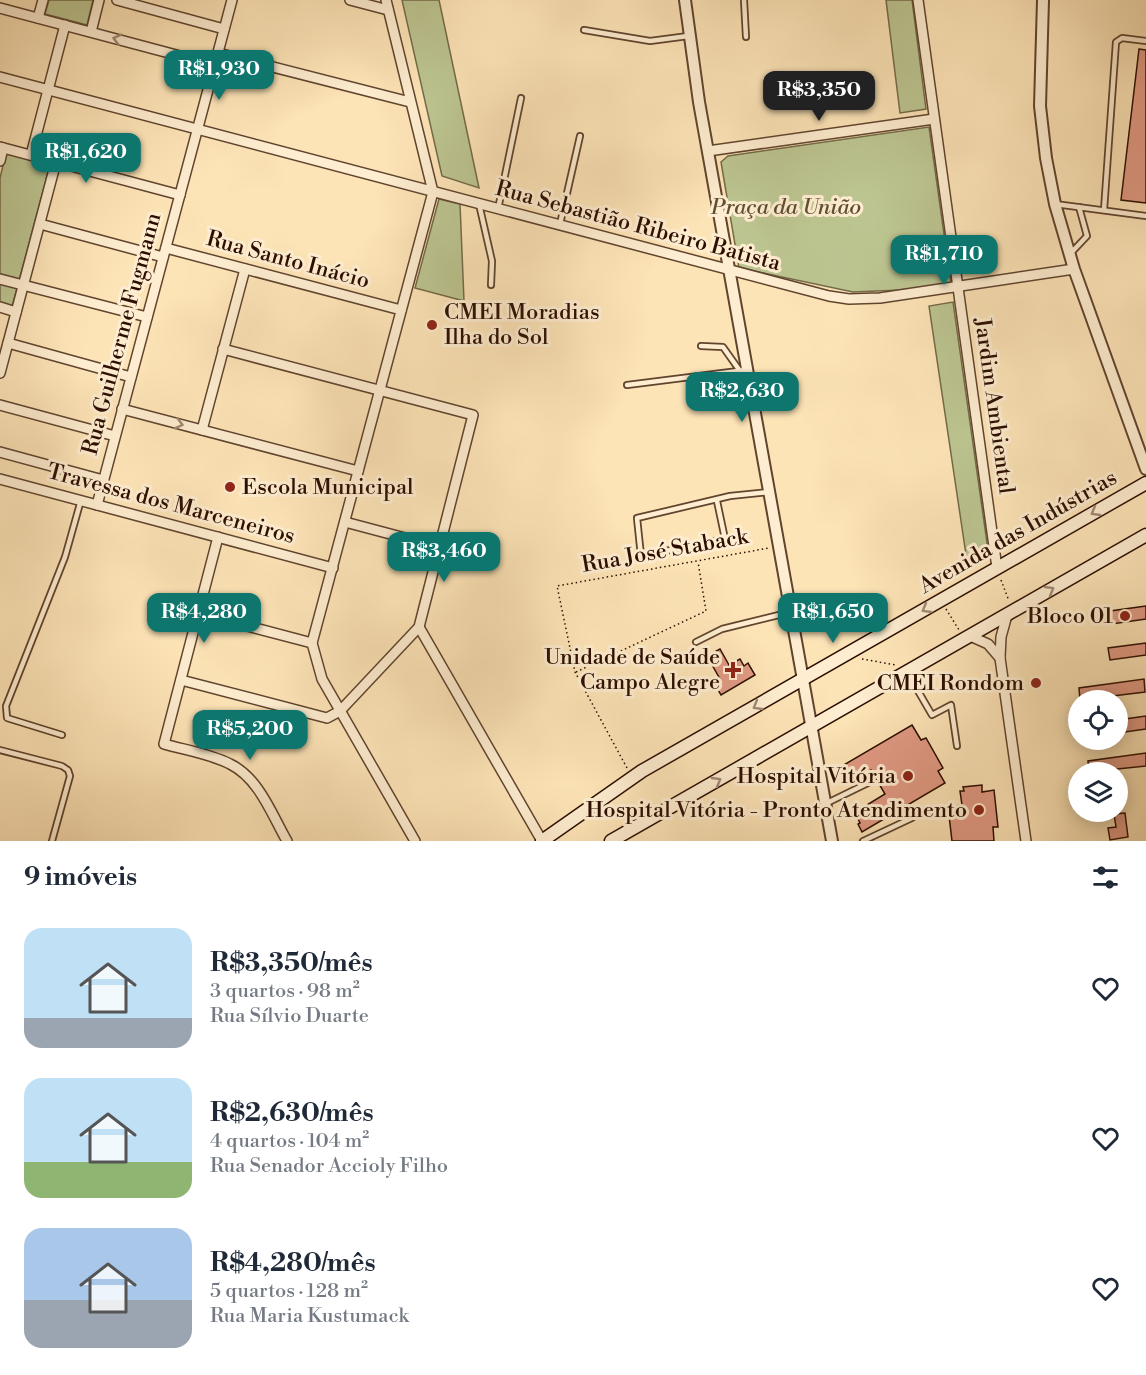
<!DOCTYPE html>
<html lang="pt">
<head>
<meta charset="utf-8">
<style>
	:root { --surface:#fff; --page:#f2f2f3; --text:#1f2937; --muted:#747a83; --accent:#0f766e }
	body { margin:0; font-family:"Libre Bodoni",serif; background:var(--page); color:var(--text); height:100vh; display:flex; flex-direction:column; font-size:22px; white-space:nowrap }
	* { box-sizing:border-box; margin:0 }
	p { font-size:20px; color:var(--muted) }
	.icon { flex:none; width:33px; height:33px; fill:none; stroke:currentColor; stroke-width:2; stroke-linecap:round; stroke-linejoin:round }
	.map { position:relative; height:841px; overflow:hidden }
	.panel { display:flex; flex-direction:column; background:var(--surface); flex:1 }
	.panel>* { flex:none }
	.buttons { position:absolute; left:1068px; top:690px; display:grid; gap:12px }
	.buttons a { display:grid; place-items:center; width:60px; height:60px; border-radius:50%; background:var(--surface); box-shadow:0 3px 15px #0003; font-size:30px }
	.price { position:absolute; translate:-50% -51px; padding:0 14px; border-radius:12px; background:var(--accent); color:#fff; font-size:20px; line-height:39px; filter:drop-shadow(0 2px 3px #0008) }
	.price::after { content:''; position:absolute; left:50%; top:36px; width:18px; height:14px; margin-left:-9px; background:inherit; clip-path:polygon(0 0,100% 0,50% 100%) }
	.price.on { background:#222; color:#fff }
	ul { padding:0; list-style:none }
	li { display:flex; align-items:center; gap:18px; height:150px; padding:0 24px }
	li span { display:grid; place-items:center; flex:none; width:168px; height:120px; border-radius:18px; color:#555 }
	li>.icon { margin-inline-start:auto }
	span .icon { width:72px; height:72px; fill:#fffc; stroke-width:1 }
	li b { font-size:26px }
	h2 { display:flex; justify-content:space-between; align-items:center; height:72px; padding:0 24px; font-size:26px }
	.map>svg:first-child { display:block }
	.green { fill:#bcc591; stroke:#746a48; stroke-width:1.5 }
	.building { fill:#e19a84; stroke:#2c0e00; stroke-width:1.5 }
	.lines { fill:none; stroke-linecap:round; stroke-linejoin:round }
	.service-casing { stroke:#60442e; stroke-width:8 }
	.minor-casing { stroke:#60442e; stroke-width:12 }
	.tertiary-casing { stroke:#60442e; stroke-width:14 }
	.secondary-casing { stroke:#2c0e00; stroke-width:15 }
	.path { stroke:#2c0e00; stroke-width:1.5; stroke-dasharray:1.5 3; stroke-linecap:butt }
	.service { stroke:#feedd0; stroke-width:4.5 }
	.minor { stroke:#feedd0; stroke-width:9 }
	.tertiary { stroke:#feedd0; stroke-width:10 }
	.secondary { stroke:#feedd0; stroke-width:12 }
	.oneway { stroke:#a08972 }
	.poi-dot { fill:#8f2418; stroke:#feedd0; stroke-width:2 }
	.labels { text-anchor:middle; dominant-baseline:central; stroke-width:6; stroke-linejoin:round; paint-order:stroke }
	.park-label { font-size:22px; font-style:italic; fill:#5e4e33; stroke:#feedd0 }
	.street-label { font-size:22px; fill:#2c0e00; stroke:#feedd0 }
	.poi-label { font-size:22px; fill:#2c0e00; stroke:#feedd0; text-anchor:end }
</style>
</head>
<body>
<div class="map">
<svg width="1146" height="841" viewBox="0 0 1146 841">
	<rect width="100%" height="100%" fill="#fde4b7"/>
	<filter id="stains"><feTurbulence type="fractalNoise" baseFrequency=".00333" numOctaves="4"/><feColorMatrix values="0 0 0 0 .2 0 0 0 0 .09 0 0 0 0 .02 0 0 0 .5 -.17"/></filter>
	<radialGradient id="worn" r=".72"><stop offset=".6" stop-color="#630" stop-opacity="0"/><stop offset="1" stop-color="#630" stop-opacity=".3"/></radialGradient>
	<g class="green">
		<path d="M49 0H93L87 25 45 14Z"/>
		<path d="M402 0H439L479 188 442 176Z"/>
		<path d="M886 0H912L926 109 900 113Z"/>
		<path d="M929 127 951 284 901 290 853 292 739 268 721 162 728 156Z"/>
		<path d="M6 153 50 165 12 307 0 304V178Z"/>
		<path d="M439 199 460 204 464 301 415 288Z"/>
		<path d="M953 302 989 557 968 568 929 306Z"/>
	</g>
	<g class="building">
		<path d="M1139 49 1146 50V203L1121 200Z"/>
		<path d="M1146 606V619L1105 625 1103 612Z"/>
		<path d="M1146 643V655L1110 660 1108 648Z"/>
		<path d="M720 649 729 665 740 659 744 666 748 663 755 675 721 695 714 683 720 679 707 656Z"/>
		<path d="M1144 679 1145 692 1080 700 1079 688Z"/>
		<path d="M1146 716V729L1118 733V720Z"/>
		<path d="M912 725 921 740 926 738 943 768 938 771 945 783 862 832 858 824 860 823 857 817 860 816 857 811 885 794 871 770 851 782 842 766Z"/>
		<path d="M1146 753V766L1089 772 1088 761Z"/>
		<path d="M982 785V792L994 790 998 827H993L994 841H952L948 807 962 805 960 791H964L963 787Z"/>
		<path d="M1125 813 1128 837 1110 840 1108 828 1116 827 1114 814Z"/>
	</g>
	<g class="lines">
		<defs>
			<g id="service">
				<path d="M744 0 746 37"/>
				<path d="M584 30 650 41 688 36"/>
				<path d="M479 204 492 261 491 285"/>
				<path d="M1055 204 1146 216"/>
				<path d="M498 209 521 98"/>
				<path d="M1104 210 1116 42 1122 38 1146 41"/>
				<path d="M560 224 580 136"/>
				<path d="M1070 254 1087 236 1079 207"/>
				<path d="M701 346 723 347 740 371"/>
				<path d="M627 385 746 370"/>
				<path d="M717 501 725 539 641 556 637 518 730 496 769 492"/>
				<path d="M696 642 722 629 791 612"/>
				<path d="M907 672 932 715 951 705 957 746"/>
				<path d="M62 735 7 718 6 706 65 557 81 500"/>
				<path d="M0 750 62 766 68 770 70 776 52 841"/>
				<path d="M825 804 868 783"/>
				<path d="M863 841 912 818"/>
			</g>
			<g id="minor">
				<path d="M117 0 224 29"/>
				<path d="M350 0 388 10"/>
				<path d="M386 0 433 192 312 643 322 679 415 841"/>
				<path d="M918 0 997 568"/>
				<path d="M0 8 214 65"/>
				<path d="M38 18 43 0"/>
				<path d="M91 32 99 0"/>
				<path d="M218 53 410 102"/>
				<path d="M0 77 829 296 849 299 880 298 1074 269"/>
				<path d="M0 147 180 195"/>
				<path d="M708 151 934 119"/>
				<path d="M31 155 65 25"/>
				<path d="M0 161 3 148"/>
				<path d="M40 224 163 257"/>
				<path d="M166 248 401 310"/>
				<path d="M0 279 147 317"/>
				<path d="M0 307 16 312"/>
				<path d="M8 343 131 377"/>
				<path d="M0 373 56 162"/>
				<path d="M0 405 115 436"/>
				<path d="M122 409 358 471"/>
				<path d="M202 430 245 269"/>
				<path d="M0 452 103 480"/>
				<path d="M0 479 333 568"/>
				<path d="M97 505 232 0"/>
				<path d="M345 522 439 547"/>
				<path d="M218 537 164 744C185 750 211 754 230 764 259 778 272 815 287 841"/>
				<path d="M198 613 312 643"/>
				<path d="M1007 615 1001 637 1000 658 1026 841"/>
				<path d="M419 627 542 841"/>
				<path d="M970 636 988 644 1000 658"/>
				<path d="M181 680 327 718 340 711 419 627 473 415 223 349"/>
			</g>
			<g id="tertiary">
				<path d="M685 0 699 102 832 841"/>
				<path d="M1043 0 1040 106 1046 158 1055 204 1074 269 1146 469"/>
			</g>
			<g id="secondary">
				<path d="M542 841 642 771 1146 483"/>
				<path d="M611 841 1146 535"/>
			</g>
		</defs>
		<use href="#service" class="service-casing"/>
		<use href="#minor" class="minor-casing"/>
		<use href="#tertiary" class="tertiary-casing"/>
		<use href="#secondary" class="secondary-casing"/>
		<g class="path">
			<path d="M1001 580 1009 601"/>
			<path d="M946 609 959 630"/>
			<path d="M862 659 896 665"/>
			<path d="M576 672 706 611 698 562"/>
			<path d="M627 768 575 672 557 586 769 548"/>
		</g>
		<use href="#service" class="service"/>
		<use href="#minor" class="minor"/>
		<use href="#tertiary" class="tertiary"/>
		<use href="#secondary" class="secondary"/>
	</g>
	<defs><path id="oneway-chevron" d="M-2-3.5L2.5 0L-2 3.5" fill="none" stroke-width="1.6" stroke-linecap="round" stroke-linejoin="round" transform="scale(1.5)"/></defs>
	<g class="oneway">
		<use href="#oneway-chevron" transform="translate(117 39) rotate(-165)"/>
		<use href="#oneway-chevron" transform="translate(179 424) rotate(15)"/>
		<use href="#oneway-chevron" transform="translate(1095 512) rotate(150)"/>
		<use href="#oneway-chevron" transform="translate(1050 590) rotate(-30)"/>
		<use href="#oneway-chevron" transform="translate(926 609) rotate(150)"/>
		<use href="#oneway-chevron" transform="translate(757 706) rotate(150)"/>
		<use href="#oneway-chevron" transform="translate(717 781) rotate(-30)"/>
	</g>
	<g class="poi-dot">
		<circle cx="432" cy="325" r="6"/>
		<circle cx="230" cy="487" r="6"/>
		<circle cx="1125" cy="616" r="6"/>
		<path d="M730 661h6v6h6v6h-6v6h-6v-6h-6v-6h6z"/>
		<circle cx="1036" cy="683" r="6"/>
		<circle cx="908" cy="776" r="6"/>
		<circle cx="979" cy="810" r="6"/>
	</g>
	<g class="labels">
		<g class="park-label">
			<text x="786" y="207">Praça da União</text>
		</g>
		<g class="street-label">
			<text transform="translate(638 226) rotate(15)">Rua Sebastião Ribeiro Batista</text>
			<text transform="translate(288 260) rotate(15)">Rua Santo Inácio</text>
			<text transform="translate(122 334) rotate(-75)">Rua Guilherme Fugmann</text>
			<text transform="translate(994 406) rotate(82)">Jardim Ambiental</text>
			<text transform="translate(171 504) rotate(15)">Travessa dos Marceneiros</text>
			<text transform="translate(1018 532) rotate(-30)">Avenida das Indústrias</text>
			<text transform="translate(665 551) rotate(-10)">Rua José Staback</text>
		</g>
		<g class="poi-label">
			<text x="444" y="312" text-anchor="start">CMEI Moradias<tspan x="444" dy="25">Ilha do Sol</tspan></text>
			<text x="242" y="487" text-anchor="start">Escola Municipal</text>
			<text x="1113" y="616">Bloco 01</text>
			<text x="720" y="657">Unidade de Saúde<tspan x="720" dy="25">Campo Alegre</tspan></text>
			<text x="1024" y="683">CMEI Rondom</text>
			<text x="896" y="776">Hospital Vitória</text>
			<text x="967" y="810">Hospital Vitória - Pronto Atendimento</text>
		</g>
	</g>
	<rect width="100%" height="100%" filter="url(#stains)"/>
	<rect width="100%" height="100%" fill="url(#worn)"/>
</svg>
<div class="buttons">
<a><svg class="icon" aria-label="locate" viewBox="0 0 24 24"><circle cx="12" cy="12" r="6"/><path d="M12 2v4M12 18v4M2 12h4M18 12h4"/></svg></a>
<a><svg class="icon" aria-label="layers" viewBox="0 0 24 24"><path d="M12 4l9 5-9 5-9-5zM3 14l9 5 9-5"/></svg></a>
</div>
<b class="price" style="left:219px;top:101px">R$1,930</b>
<b class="price on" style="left:819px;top:122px">R$3,350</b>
<b class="price" style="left:86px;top:184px">R$1,620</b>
<b class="price" style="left:944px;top:286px">R$1,710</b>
<b class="price" style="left:742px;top:423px">R$2,630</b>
<b class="price" style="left:444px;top:583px">R$3,460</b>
<b class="price" style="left:204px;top:644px">R$4,280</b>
<b class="price" style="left:833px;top:644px">R$1,650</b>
<b class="price" style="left:250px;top:761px">R$5,200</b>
</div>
<section class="panel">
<h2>9 imóveis<svg class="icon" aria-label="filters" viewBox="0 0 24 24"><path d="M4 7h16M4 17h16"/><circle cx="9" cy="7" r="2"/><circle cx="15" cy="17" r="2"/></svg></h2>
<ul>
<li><span style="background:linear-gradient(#bfe0f5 75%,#9aa5b1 0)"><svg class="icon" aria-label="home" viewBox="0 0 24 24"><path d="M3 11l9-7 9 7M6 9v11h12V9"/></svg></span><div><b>R$3,350/mês</b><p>3 quartos · 98 m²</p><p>Rua Sílvio Duarte</p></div><svg class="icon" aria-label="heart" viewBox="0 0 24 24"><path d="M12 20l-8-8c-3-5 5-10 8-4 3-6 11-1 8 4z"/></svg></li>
<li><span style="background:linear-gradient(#bfe0f5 70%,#8fb573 0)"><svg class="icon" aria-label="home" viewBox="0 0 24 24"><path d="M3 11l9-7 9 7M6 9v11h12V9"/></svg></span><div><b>R$2,630/mês</b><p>4 quartos · 104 m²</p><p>Rua Senador Accioly Filho</p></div><svg class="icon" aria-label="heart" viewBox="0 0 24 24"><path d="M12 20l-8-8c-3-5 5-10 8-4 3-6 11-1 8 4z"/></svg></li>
<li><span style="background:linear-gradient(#a9c7e8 60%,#9aa5b1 0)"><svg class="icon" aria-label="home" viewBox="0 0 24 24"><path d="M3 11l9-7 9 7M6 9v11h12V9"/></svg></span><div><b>R$4,280/mês</b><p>5 quartos · 128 m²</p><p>Rua Maria Kustumack</p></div><svg class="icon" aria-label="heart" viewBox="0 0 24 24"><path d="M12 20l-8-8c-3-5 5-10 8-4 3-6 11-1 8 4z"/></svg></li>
</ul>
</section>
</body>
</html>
